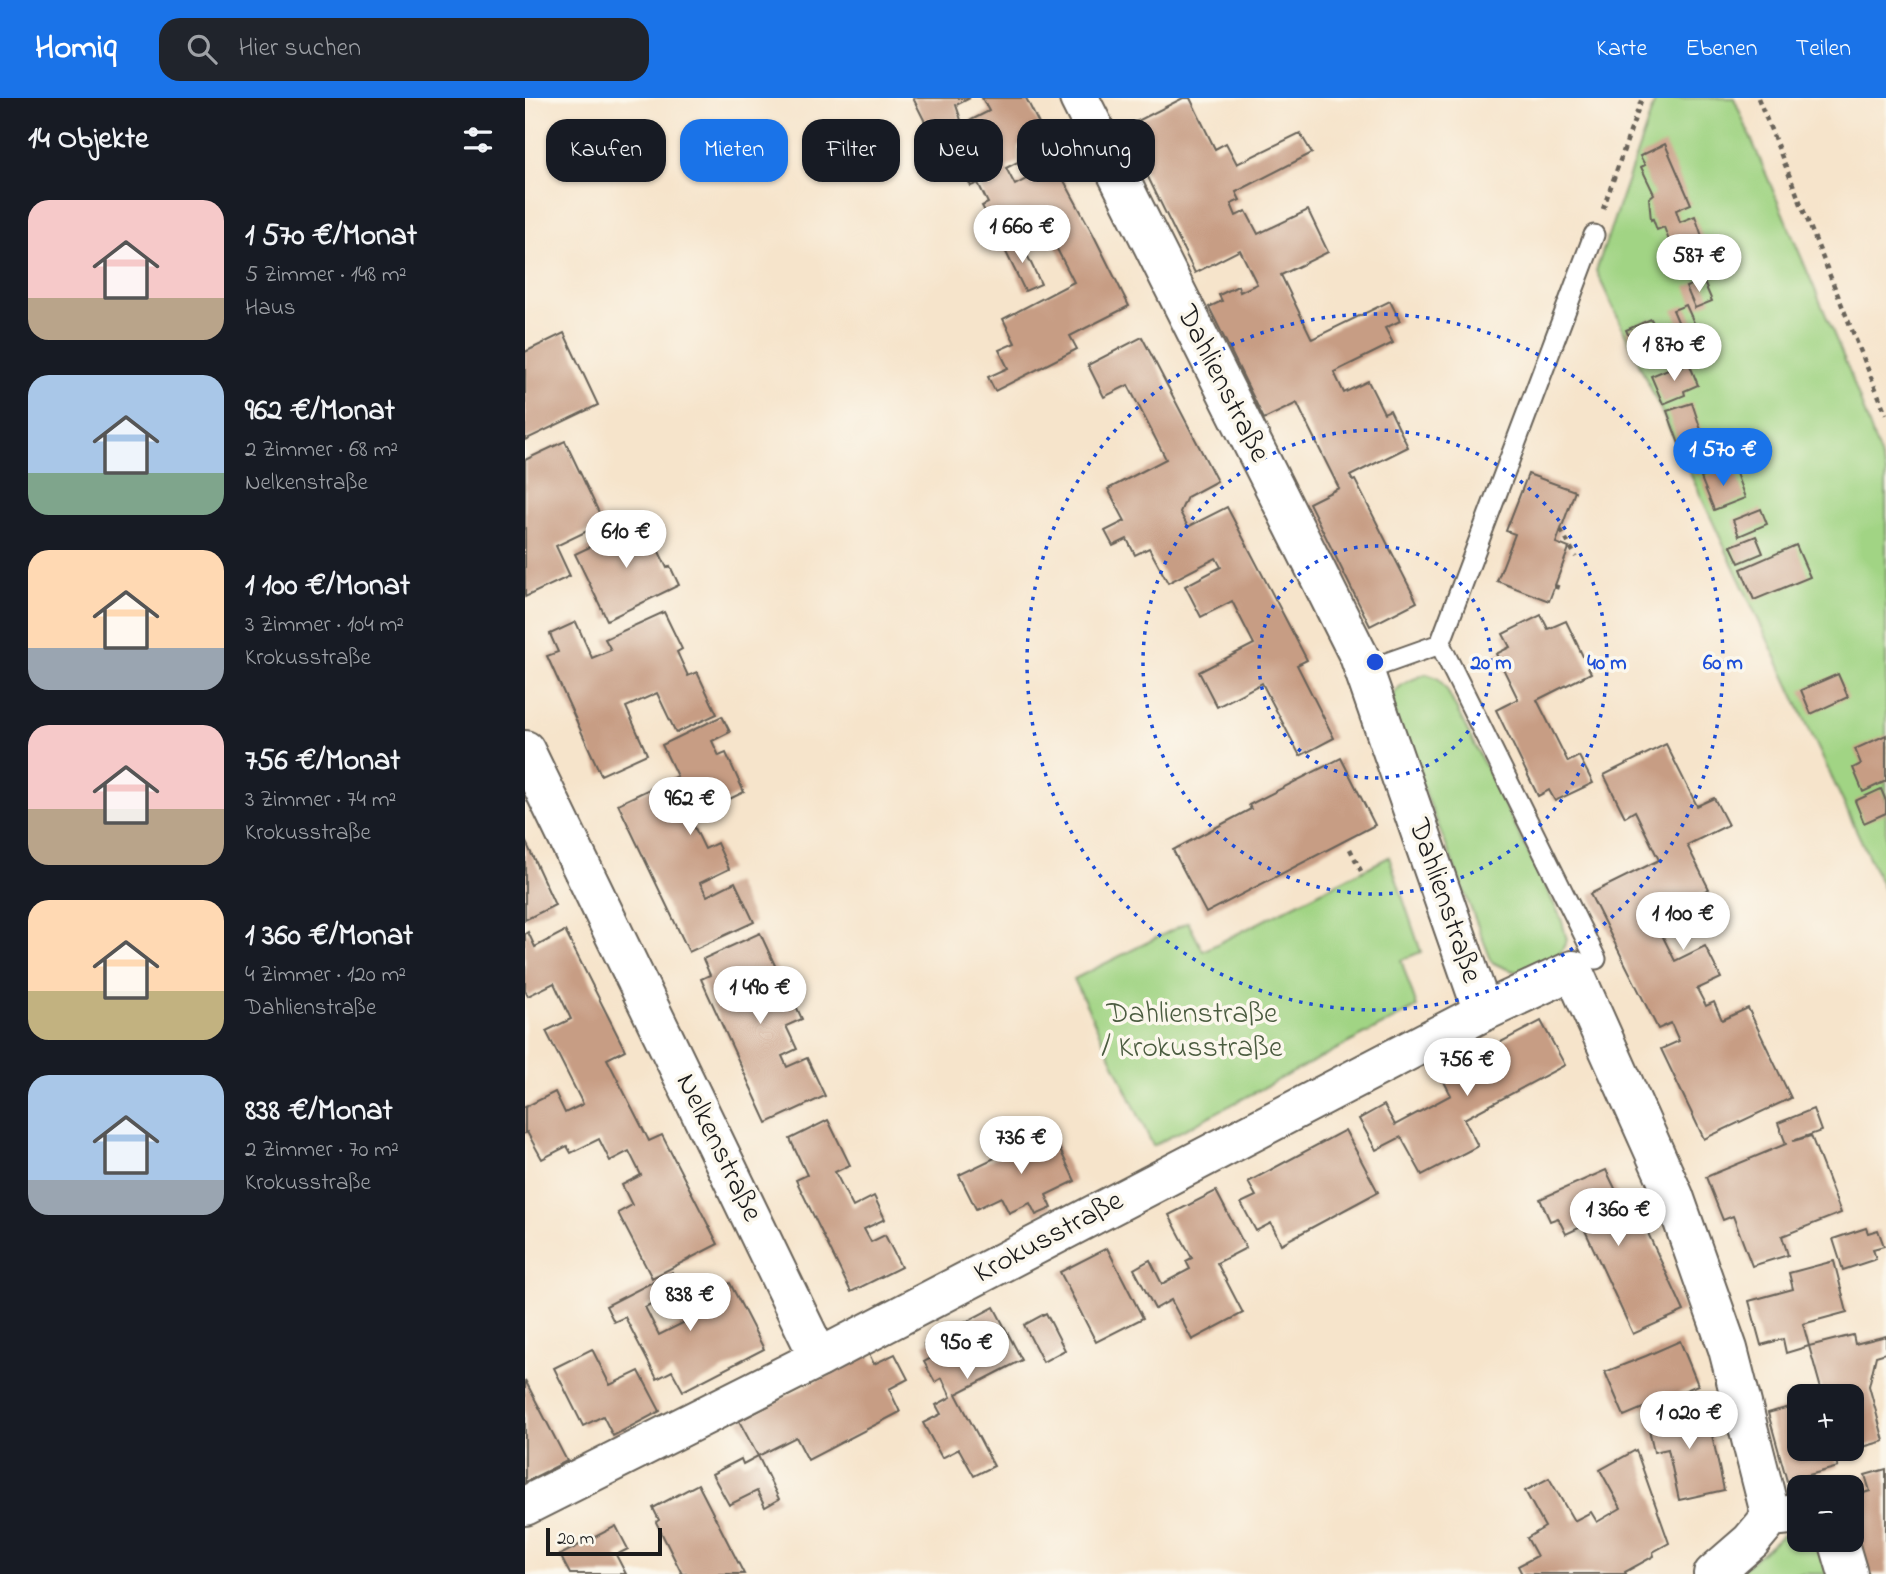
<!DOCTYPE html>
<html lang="de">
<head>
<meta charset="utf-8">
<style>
	:root { --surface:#171b24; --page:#20242c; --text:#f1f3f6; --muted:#9ea1a6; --accent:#1a73e8 }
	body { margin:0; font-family:"Indie Flower",sans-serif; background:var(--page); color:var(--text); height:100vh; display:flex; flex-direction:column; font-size:26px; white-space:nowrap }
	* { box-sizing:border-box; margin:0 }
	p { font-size:23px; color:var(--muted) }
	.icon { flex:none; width:38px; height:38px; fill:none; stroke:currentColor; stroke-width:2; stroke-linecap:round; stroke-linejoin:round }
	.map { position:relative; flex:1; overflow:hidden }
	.drawer { display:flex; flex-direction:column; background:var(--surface); width:525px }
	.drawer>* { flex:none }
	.top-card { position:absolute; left:21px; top:21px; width:665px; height:63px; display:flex; gap:14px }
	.controls { position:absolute; left:1262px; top:1286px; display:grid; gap:14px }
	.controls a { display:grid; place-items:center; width:77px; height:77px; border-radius:14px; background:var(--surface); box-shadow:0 2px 5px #0004; font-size:35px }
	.scale { position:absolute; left:21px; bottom:18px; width:116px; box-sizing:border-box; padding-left:7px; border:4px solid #1c1c1c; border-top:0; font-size:19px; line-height:24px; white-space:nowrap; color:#1c1c1c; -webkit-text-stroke:5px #fbf7ec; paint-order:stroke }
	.price { position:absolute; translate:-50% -60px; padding:0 16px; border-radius:24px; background:#fff; color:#222; font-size:23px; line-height:46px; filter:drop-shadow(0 2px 4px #0008) }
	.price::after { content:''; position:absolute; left:50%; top:42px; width:21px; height:16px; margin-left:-10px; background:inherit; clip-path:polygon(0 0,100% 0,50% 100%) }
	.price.current { background:var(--accent); color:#fff }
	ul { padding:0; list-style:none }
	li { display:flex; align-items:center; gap:21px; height:175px; padding:0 28px }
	li span { display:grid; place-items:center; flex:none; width:196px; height:140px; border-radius:21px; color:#555 }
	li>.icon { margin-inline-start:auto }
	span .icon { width:84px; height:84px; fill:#fffc; stroke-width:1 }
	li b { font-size:30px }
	h2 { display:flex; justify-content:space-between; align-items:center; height:84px; padding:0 28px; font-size:30px }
	.pill { padding:0 24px; border-radius:21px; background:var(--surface); box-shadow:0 2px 5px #0004; font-size:24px; line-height:63px }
	.pill.current { background:var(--accent); color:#fff }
	header { display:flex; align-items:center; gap:42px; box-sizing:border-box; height:98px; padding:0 35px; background:var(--accent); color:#fff }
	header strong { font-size:33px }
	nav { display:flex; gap:38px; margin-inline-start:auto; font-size:24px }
	.search { width:490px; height:63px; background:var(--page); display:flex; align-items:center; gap:18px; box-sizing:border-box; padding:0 24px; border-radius:21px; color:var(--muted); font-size:26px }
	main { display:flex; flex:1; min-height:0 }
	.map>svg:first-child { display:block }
	.green { fill:#a1d484; stroke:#5e7850; stroke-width:2 }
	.building { fill:#c79d84 }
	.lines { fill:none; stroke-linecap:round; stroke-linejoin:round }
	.lane-casing { stroke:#686259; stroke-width:23 }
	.street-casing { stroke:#686259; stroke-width:42 }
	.path { stroke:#686259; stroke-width:4.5; stroke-dasharray:5 5; stroke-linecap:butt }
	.lane { stroke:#fff; stroke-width:19 }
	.street { stroke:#fff; stroke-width:38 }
	.ring { fill:none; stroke:#1d4ed8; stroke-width:3.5; stroke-dasharray:3.5 7 }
	.labels { text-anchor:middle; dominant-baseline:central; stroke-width:7; stroke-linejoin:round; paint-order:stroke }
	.street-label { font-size:30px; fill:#1c1c1c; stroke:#fbf7ec }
	.park-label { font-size:30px; fill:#4b5c40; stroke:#fbf7ec }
	.centre { fill:#1d4ed8; stroke:#fbf7ec; stroke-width:3.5 }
	.ring-label { font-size:21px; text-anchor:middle; font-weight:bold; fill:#1d4ed8; stroke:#fbf7ec; stroke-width:7; stroke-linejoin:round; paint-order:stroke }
</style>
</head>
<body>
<header>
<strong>Homiq</strong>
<div class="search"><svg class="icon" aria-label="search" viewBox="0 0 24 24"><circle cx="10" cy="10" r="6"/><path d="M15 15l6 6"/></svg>Hier suchen</div>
<nav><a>Karte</a><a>Ebenen</a><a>Teilen</a></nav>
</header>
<main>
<section class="drawer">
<h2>14 Objekte<svg class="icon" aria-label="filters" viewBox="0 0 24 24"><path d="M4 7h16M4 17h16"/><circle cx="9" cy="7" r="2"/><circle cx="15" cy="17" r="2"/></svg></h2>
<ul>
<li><span style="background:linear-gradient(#f6c9c9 70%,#b9a48a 0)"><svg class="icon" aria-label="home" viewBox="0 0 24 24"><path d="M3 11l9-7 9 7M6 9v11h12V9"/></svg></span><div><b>1 570 €/Monat</b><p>5 Zimmer · 148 m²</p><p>Haus</p></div></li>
<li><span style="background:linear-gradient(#a9c7e8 70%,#7fa58c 0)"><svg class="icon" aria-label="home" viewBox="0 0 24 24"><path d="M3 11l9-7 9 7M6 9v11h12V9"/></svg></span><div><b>962 €/Monat</b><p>2 Zimmer · 68 m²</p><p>Nelkenstraße</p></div></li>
<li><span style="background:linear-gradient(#ffd9b3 70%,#9aa5b1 0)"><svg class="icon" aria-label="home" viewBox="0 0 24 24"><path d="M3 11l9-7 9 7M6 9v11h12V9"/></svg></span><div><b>1 100 €/Monat</b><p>3 Zimmer · 104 m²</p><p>Krokusstraße</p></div></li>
<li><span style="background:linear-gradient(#f6c9c9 60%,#b9a48a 0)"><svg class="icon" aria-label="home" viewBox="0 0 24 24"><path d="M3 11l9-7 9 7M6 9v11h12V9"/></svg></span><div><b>756 €/Monat</b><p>3 Zimmer · 74 m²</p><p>Krokusstraße</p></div></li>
<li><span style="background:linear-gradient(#ffd9b3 65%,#c2b280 0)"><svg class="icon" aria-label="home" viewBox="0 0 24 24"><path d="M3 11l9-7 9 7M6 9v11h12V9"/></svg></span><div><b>1 360 €/Monat</b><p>4 Zimmer · 120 m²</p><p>Dahlienstraße</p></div></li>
<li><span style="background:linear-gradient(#a9c7e8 75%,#9aa5b1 0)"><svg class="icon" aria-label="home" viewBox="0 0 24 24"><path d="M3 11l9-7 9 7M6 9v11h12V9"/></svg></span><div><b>838 €/Monat</b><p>2 Zimmer · 70 m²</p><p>Krokusstraße</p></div></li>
</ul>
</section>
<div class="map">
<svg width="1361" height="1476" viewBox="0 0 1361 1476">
	<rect width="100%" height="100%" fill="#fbf7ec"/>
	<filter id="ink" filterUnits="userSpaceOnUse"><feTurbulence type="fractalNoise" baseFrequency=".0143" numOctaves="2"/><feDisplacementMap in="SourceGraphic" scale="14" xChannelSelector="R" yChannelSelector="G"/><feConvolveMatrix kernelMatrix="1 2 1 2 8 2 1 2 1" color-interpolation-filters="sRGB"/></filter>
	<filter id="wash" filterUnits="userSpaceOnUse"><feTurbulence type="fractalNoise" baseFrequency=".00686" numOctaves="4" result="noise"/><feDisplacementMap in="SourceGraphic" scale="28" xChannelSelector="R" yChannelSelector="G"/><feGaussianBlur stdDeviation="1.57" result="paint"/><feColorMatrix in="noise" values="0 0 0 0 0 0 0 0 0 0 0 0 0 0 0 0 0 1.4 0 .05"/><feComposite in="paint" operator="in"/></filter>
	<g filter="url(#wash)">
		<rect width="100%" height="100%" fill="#f6e4cb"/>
		<g class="green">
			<path d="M1131 0H1209L1324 272 1361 374V796L1071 173Z"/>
			<path d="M901 576 913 580 922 592 1036 820 1042 842 1032 862C1003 875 996 880 967 864L865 605C872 585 882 584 901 576Z"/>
			<path d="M864 759 896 854 876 862 892 909 628 1048 549 881 663 824 678 853Z"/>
			<path d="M1268 1428H1274V1442H1295L1308 1476H1212Z"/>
		</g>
		<g id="blocks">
			<g class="building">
				<path d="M388 0H445L431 7 436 22 406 36Z"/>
				<path d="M457 0H501L518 34 493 48V64L481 70 490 87 530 66 568 136 604 208 545 238 552 251 470 293 463 279 483 270 474 252 490 245 478 221 549 184 515 118 496 128 492 122 471 133 457 108 463 105 453 85 446 88 417 37 464 13Z"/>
				<path d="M658 0H665L690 51 701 45 712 66 775 35 787 55 711 94 715 102 706 106 711 118 721 113 733 136 783 112 803 154 756 177 787 241 865 203 875 223 860 230 868 245 809 274 819 295 843 283 859 315 865 312 883 349 825 378 828 383 830 382 892 504 845 528 784 405 814 390 784 330 772 305 739 321 684 209 697 203 694 197 713 188 715 194 732 186 715 152 670 175 599 30Z"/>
				<path d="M1140 46 1166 106 1151 112 1155 124 1170 118 1182 153 1173 155 1178 169 1159 176 1149 151H1147L1139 129 1132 132 1128 121 1126 122 1124 100 1129 96 1116 69 1120 67 1115 58Z"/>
				<path d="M494 140 516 186 500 193 478 148Z"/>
				<path d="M1178 182 1187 203 1170 210 1161 189Z"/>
				<path d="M1161 207 1170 227 1157 233 1148 212Z"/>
				<path d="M1126 221 1130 228 1141 224 1153 247 1140 253 1139 250 1115 262 1101 232Z"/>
				<path d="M39 235 73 307 0 342V254Z"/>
				<path d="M617 239 692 383 662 399 655 414 663 429 702 409 782 562 772 567 809 640 775 658 737 585 692 609 674 574 729 546 707 503 676 519 660 488 696 469 691 460 643 485 624 450 610 457 602 441 588 448 580 433 600 423 583 391 641 361 603 287 579 299 563 267Z"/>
				<path d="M1164 265 1173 287 1159 293 1160 297 1138 306 1126 278 1148 269 1150 272Z"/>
				<path d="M1167 305 1178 338 1154 346 1142 313Z"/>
				<path d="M1182 340 1195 366 1171 378 1158 351Z"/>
				<path d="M40 343 79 425 31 448 45 478 0 499V362Z"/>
				<path d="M1208 367 1220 400 1189 412 1176 380Z"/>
				<path d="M1003 376 1050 393 1031 445 1044 450 1024 503 972 483 990 436 981 433Z"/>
				<path d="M1236 411 1242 426 1214 438 1208 422Z"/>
				<path d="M119 423 142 470 145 468 154 487 82 522 50 456Z"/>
				<path d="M1231 438 1238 455 1214 465 1206 448Z"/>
				<path d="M1271 447 1285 479 1229 502 1216 471Z"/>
				<path d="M139 514 157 551 152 554 163 578 172 574 192 616 151 635 132 595 101 609 122 656 76 677 22 558 33 554 25 536 51 524 67 560 86 552 80 541Z"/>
				<path d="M1016 517 1023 531 1041 523 1066 575 1012 602 1043 664 1054 658 1068 685 1030 703 1024 692 1013 698 971 612 993 601 971 556 985 549 978 536Z"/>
				<path d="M1313 576 1323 599 1286 616 1276 592Z"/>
				<path d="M197 618 205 634 187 643 194 658 201 655 219 694 165 720 180 751 192 745 204 771 175 785 182 798 210 784 229 824 164 854 93 706 152 678 137 647Z"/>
				<path d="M1361 637V683L1338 694 1328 670 1336 666 1330 651Z"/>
				<path d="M1141 646 1172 708 1189 700 1203 727 1162 747 1184 791 1128 819 1150 863 1180 848 1196 880 1172 891 1181 908 1189 904 1197 922 1223 910 1266 1000 1179 1041 1136 951 1154 943 1146 925 1133 931 1065 796 1134 762 1110 713 1100 719 1079 677Z"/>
				<path d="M816 660 850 727 681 815 648 752 726 711 724 707Z"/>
				<path d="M1356 691 1361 703V715L1339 725 1330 703Z"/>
				<path d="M0 742 30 807 0 822Z"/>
				<path d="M40 833 100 952 82 961 124 1043 137 1037 193 1146 127 1180 93 1115 107 1107 97 1087 116 1077 104 1053 85 1063 74 1041 46 1055 42 1048 17 1061 2 1034 0 1035V1009L30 994 40 1015 58 1006 21 933 46 921 29 885 3 898 0 893V836L3 834 10 849Z"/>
				<path d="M235 835 260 889 242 897 245 905 265 895 277 921 261 928 272 951 257 958 262 969 282 960 300 998 242 1025 176 881 185 877 178 861Z"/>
				<path d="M1016 923 1040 967 939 1021 953 1048 897 1077 876 1039 851 1052 834 1021 859 1007 870 1027 926 997 915 976Z"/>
				<path d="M1288 1011 1296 1033 1268 1043 1286 1038 1316 1115 1257 1138 1263 1157 1227 1168 1208 1118 1198 1122 1181 1079 1261 1046 1253 1025Z"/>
				<path d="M303 1022 325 1067 310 1074 328 1109 349 1098 360 1121 339 1131 346 1144 360 1137 376 1169 326 1194 271 1082 282 1077 265 1041Z"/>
				<path d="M820 1032 853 1094 756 1146 746 1125 731 1133 716 1105 731 1098 723 1084Z"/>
				<path d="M526 1033 550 1083 521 1097 527 1110 511 1117 505 1105 484 1115 476 1099 451 1111 434 1077Z"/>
				<path d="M1081 1072 1099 1109 1109 1105 1159 1213 1108 1236 1058 1128 1041 1136 1033 1120 1025 1123 1015 1101Z"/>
				<path d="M691 1093 721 1150 692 1165 718 1215 667 1242 646 1202 630 1211 609 1171 625 1162 637 1186 665 1171 661 1163 667 1160 644 1117Z"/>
				<path d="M1341 1130 1343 1135 1353 1132 1359 1148 1348 1151 1351 1161 1318 1172 1308 1141Z"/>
				<path d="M582 1150 618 1220 571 1244 535 1174Z"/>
				<path d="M1309 1163 1322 1214 1278 1226 1284 1248 1261 1255 1258 1241 1236 1247 1224 1203 1268 1191 1264 1175Z"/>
				<path d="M147 1174 155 1191 120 1209 134 1237 170 1219 163 1206 205 1185 239 1251 158 1293 147 1273 132 1281 100 1219 89 1224 81 1208Z"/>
				<path d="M469 1209 497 1262 431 1296 469 1368 449 1378 434 1351 417 1360 398 1325 416 1316 411 1307 426 1299 417 1280 410 1284 399 1264 406 1260 399 1246Z"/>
				<path d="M521 1215 540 1252 518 1264 499 1227Z"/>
				<path d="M1328 1237 1330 1246 1361 1238V1255L1351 1258 1344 1288 1359 1343 1309 1357 1313 1369 1262 1383 1243 1315 1274 1306V1351H1326V1298H1298L1284 1248Z"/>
				<path d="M1155 1243 1173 1287 1099 1318 1080 1274 1121 1258Z"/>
				<path d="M67 1251 85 1287 114 1273 135 1313 88 1338 78 1318 58 1328 29 1270Z"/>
				<path d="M344 1256 349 1266 370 1256 383 1281 364 1291 375 1314 283 1362 271 1339 233 1358 254 1401 240 1409 232 1393 204 1407 187 1376 216 1361 218 1366 233 1358 214 1323Z"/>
				<path d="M0 1282 42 1363 0 1384Z"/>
				<path d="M1181 1309 1199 1392 1154 1402 1143 1351 1129 1354 1122 1322Z"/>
				<path d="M1111 1352 1144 1445 1128 1454 1129 1458 1100 1474 1101 1476H997L993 1468 1012 1458 1002 1440 1020 1429 1000 1393 1024 1380 1049 1423 1066 1414 1072 1424 1096 1410 1075 1372Z"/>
				<path d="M1361 1371V1476H1335L1326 1442V1399L1345 1393 1340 1377Z"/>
				<path d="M173 1386 219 1476H157L131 1424 134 1422 128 1410Z"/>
				<path d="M91 1428 103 1451 91 1457 101 1476H45L35 1457Z"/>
			</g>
		</g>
	</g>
	<g filter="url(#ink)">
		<use href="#blocks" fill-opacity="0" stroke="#686259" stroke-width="2"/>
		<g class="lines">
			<defs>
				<g id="lane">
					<path d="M1069 137 915 546 1071 861"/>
					<path d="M839 573 915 546"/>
				</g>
				<g id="street">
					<path d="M554 0 834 558 958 914"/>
					<path d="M0 652 294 1260"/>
					<path d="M0 1408 294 1260 958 914 1048 872 1149 1098 1203 1251 1246 1419"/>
					<path d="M1313 1442 1323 1476"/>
					<path d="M1188 1476 1226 1443 1246 1419 1274 1416"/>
				</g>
			</defs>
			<use href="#lane" class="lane-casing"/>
			<use href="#street" class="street-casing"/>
			<g class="path">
				<path d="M1233 0 1361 316"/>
				<path d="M1078 111 1117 0"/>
				<path d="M1036 432 1051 459"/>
				<path d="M1029 488 1038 491"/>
				<path d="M825 751 836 773"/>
			</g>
			<use href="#lane" class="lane"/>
			<use href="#street" class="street"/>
		</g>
	</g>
	<g class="ring">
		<circle cx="850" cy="564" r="116"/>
		<circle cx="850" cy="564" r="232"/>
		<circle cx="850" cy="564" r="348"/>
	</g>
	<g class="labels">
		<g class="street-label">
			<text transform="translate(697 286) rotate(63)">Dahlienstraße</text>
			<text transform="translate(919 803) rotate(71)">Dahlienstraße</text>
			<text transform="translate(193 1050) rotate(64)">Nelkenstraße</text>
			<text transform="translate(524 1140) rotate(-28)">Krokusstraße</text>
		</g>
		<g class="park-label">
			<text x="667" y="917">Dahlienstraße<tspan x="667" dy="34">/ Krokusstraße</tspan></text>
		</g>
	</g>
	<circle cx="850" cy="564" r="10" class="centre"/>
	<g class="ring-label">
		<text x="966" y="571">20 m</text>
		<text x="1082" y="571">40 m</text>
		<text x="1198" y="571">60 m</text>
	</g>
</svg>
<div class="controls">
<a>+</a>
<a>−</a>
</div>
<div class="scale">20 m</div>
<b class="price" style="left:497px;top:167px">1 660 €</b>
<b class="price" style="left:1174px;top:196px">587 €</b>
<b class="price" style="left:1149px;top:285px">1 870 €</b>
<b class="price current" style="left:1198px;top:390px">1 570 €</b>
<b class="price" style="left:101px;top:472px">610 €</b>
<b class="price" style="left:165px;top:739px">962 €</b>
<b class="price" style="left:1158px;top:854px">1 100 €</b>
<b class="price" style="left:235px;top:928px">1 490 €</b>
<b class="price" style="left:942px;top:1000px">756 €</b>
<b class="price" style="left:496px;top:1078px">736 €</b>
<b class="price" style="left:1093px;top:1150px">1 360 €</b>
<b class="price" style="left:165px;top:1235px">838 €</b>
<b class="price" style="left:442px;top:1283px">950 €</b>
<b class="price" style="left:1164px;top:1353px">1 020 €</b>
<div class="top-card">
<a class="pill">Kaufen</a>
<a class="pill current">Mieten</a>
<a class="pill">Filter</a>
<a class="pill">Neu</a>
<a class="pill">Wohnung</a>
</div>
</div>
</main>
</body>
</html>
